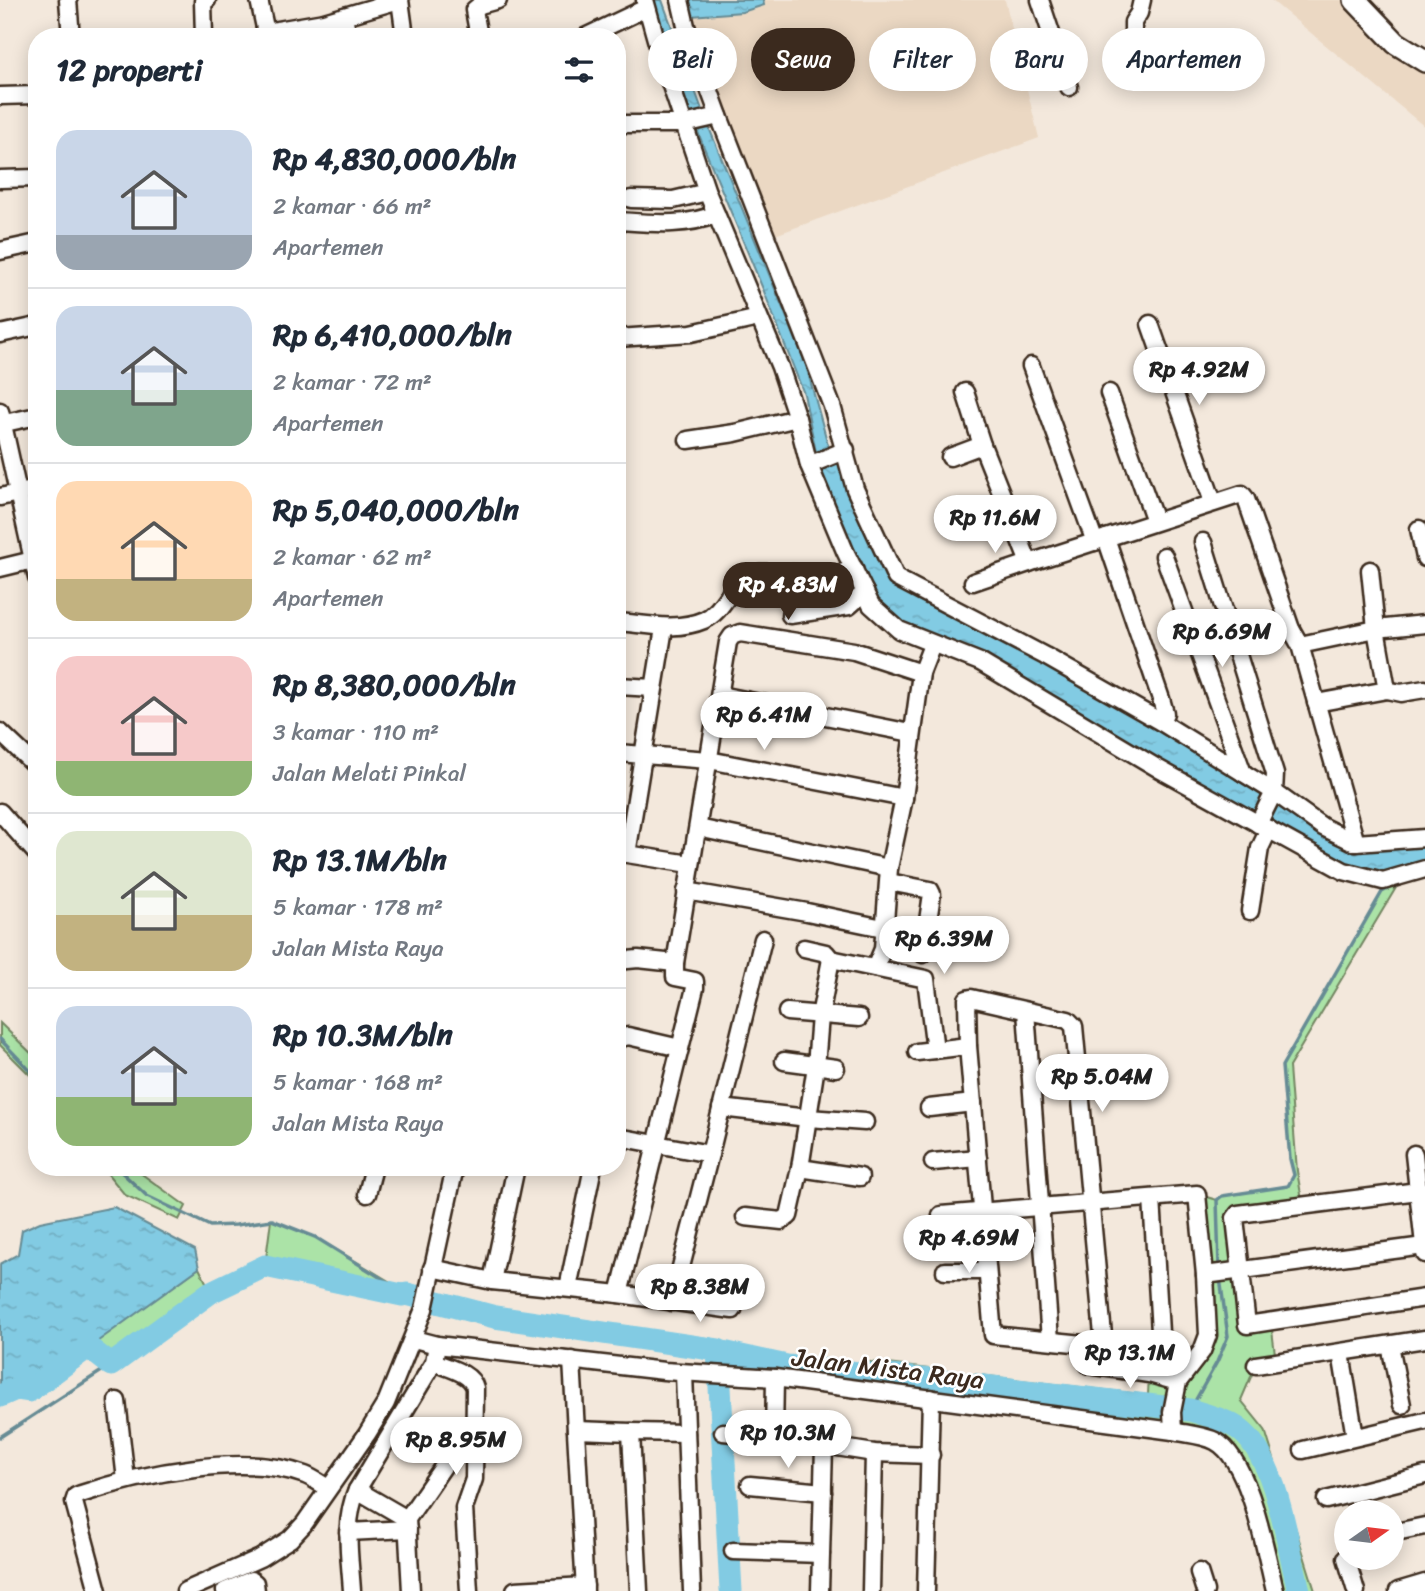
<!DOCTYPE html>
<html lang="id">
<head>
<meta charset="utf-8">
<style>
	:root { --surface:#fff; --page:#f2f2f3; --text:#1f2937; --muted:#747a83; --line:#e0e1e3; --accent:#3b2a1e }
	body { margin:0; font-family:Sriracha,sans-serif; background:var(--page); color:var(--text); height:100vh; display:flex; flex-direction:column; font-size:26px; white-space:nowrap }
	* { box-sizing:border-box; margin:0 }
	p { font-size:23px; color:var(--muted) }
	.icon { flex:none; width:38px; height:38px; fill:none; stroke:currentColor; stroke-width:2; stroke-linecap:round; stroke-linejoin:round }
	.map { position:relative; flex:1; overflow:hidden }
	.drawer { position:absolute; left:28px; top:28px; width:598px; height:1148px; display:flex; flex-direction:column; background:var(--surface); border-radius:28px; box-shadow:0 4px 18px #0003 }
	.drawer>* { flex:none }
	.guide { position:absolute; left:648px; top:28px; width:665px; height:63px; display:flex; gap:14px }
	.needle { width:46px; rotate:76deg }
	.controls { position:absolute; left:1334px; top:1500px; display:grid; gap:14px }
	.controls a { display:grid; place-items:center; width:70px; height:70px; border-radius:50%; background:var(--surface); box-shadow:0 4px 18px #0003; font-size:35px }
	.price { position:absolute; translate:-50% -60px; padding:0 16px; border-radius:24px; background:#fff; color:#222; font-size:23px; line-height:46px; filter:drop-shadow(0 2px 4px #0008) }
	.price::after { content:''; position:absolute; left:50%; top:42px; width:21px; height:16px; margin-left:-10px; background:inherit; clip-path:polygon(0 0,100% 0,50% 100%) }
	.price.selected { background:var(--accent); color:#fff }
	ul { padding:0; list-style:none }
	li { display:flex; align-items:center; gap:21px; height:175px; padding:0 28px }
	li+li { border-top:2px solid var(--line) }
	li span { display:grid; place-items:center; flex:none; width:196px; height:140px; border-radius:21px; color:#555 }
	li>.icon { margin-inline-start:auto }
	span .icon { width:84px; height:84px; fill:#fffc; stroke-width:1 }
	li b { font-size:30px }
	h2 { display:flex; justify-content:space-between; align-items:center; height:84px; padding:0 28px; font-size:30px }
	.chip { padding:0 24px; border-radius:32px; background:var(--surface); box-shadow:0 4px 18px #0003; font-size:24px; line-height:63px }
	.chip.selected { background:var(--accent); color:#fff }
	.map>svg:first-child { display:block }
	.built { fill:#ebd8c3 }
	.grass { fill:#abe3a7; stroke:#738662; stroke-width:2 }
	.water { fill:url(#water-ripples); stroke:#668b94; stroke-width:2 }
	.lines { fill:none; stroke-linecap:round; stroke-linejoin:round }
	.stream { stroke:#668b94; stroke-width:3.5 }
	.river { stroke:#82cbe3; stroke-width:23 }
	.street-casing { stroke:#3b2a1e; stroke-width:21 }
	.secondary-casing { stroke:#3b2a1e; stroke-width:26 }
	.street { stroke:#fff; stroke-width:16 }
	.secondary { stroke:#fff; stroke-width:21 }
	.labels { text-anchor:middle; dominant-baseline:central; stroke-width:5; stroke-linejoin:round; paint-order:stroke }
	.street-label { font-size:26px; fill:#3b2a1e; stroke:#fff }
</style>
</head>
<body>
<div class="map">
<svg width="1425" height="1591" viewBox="0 0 1425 1591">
	<defs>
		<pattern id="water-ripples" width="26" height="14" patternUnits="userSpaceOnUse" patternTransform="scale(1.75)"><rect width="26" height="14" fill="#82cbe3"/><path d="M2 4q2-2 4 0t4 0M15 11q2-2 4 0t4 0" fill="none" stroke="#71aec2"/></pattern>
	</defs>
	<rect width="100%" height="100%" fill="#f3e8dc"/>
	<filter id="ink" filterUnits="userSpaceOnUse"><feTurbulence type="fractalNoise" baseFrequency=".0143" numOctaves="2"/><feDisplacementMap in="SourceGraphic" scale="14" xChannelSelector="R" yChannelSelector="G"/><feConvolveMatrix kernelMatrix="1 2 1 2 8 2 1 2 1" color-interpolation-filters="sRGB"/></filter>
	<g filter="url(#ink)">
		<g class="built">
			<path d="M763 0H1005L1039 138 767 238 685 17 742 12 764 4Z"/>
			<path d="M1271 0H1355L1425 61V127Z"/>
		</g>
		<g class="grass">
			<path d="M1383 881H1400L1289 1067 1297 1171 1303 1206 1238 1214 1245 1322H1271L1276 1362 1256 1365 1241 1400 1265 1430 1315 1591H1275L1255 1510 1216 1441 861 1389V1361L1148 1395 1149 1374 1178 1382 1202 1351 1197 1194 1217 1200 1222 1196 1288 1186 1294 1175 1290 1159 1282 1066 1382 892Z"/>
			<path d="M0 1023 37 1059V1082L0 1045Z"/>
			<path d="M102 1167H132L186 1206 179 1220 125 1195Z"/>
			<path d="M271 1220 315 1237 404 1290 424 1288 423 1308 402 1295 265 1266Z"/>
			<path d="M199 1268 211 1292 111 1365 88 1347Z"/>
		</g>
		<g class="water">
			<path d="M650 0H662L705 118 805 362 830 452 817 457 804 394 763 289 705 150 661 36Z"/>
			<path d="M680 0H763L764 5 742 12 691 16Z"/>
			<path d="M846 450 896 578 1356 843 1425 838V869L1368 879 880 615 809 465Z"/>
			<path d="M114 1207 195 1250 199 1268 29 1391 16 1389 0 1396V1264L18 1254 22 1230 40 1222Z"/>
		</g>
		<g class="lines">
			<g class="stream">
				<path d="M0 1039 37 1078"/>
				<path d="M1219 1267 1217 1200 1222 1196 1288 1186 1294 1175 1290 1159 1282 1066 1382 892 1393 886"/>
				<path d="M1190 1410 1217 1362 1228 1336 1220 1278"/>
				<path d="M0 1437 111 1365 211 1292 265 1266 402 1295 407 1294 315 1237 272 1220 236 1225 210 1226 147 1196 116 1167"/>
			</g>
			<g class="river">
				<path d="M705 1348 787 1366 942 1381 1190 1410C1206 1415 1227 1420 1240 1430 1277 1458 1288 1547 1299 1591"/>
				<path d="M0 1396 16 1389 29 1391 88 1347 111 1365 211 1292 265 1266 402 1295 407 1294 495 1317 718 1350 731 1591"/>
			</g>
			<defs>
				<g id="street">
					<path d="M68 0 71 37"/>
					<path d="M259 0 267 37"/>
					<path d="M400 0 405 37"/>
					<path d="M645 0 659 50 707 192 780 367 797 418 809 465 845 551 871 605 899 630 980 662 1159 769 1344 871 1383 881 1425 869"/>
					<path d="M680 0 686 26 719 116 832 406 855 489 896 578 1045 656 1161 722 1274 792 1323 827 1356 843 1425 838"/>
					<path d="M1040 0 1069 87"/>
					<path d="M344 16 348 37"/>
					<path d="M266 32 324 22 399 0"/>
					<path d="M204 37 203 1 207 0"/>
					<path d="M479 37 474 10 480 5 498 0"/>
					<path d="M585 37 646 8"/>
					<path d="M1133 77V22L1139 13 1142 0"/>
					<path d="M0 96 37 95"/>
					<path d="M618 124H684L719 116"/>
					<path d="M0 179 37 178"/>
					<path d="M631 199 673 200 707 192"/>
					<path d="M618 221C650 223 686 227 716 214"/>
					<path d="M0 251 37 243"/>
					<path d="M1150 324 1213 502"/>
					<path d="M0 334 37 326"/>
					<path d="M618 338 691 333 759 318"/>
					<path d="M1031 366 1095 542"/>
					<path d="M965 392 982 445 1029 563 1242 494 1246 499 1291 629 1300 645 1356 843"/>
					<path d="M1109 393 1155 521"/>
					<path d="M0 411 37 578"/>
					<path d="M0 424 37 416"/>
					<path d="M688 440 735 433 797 418"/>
					<path d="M950 457 982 445"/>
					<path d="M809 465 846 450"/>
					<path d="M0 497 37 489"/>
					<path d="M967 517 1006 504"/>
					<path d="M1419 529 1425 558"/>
					<path d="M1106 538 1161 699 1165 713 1161 722"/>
					<path d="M1203 542 1275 774 1274 792 1258 824"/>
					<path d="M1164 556 1243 773"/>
					<path d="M0 568 37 559"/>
					<path d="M1370 570 1376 629 1387 690"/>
					<path d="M973 582 1029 563"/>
					<path d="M790 615 849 606 865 592"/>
					<path d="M618 622C646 624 676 632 704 620 727 610 728 579 760 573L839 574 854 568"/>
					<path d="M664 628 627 854 690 864"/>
					<path d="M1198 645 1231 635"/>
					<path d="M1300 645 1376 629 1425 624"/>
					<path d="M1234 646 1291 629"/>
					<path d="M618 686 653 688"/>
					<path d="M720 695 911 733"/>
					<path d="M1316 703 1387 690 1401 693 1425 689"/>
					<path d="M0 732 37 767"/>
					<path d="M618 753 709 760 904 798"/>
					<path d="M0 812 37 854"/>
					<path d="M698 828 889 868"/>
					<path d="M889 882 930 890 932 894 923 954"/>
					<path d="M686 891 807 912 883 928"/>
					<path d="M1250 911 1260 848 1269 829"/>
					<path d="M804 948 826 953 831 959 926 979 935 1050"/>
					<path d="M618 961 638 959 675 963"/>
					<path d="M875 968 883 949 889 868 904 798 921 673 932 645"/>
					<path d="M1026 1011 1050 1340"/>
					<path d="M787 1012 859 1018"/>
					<path d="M618 1039 628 1036 680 1048"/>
					<path d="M917 1052 968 1046"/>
					<path d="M784 1061 836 1068"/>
					<path d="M721 1108 808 1118 865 1122"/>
					<path d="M929 1108 973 1103"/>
					<path d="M618 1137 710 1154 763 939"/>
					<path d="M1414 1154 1425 1254"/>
					<path d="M933 1162 978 1158"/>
					<path d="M800 1168 860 1177"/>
					<path d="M1418 1191 1238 1214 1235 1218 1247 1325 1425 1298"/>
					<path d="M367 1194 374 1167"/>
					<path d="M941 1215 1197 1194 1205 1275 1208 1335 1202 1351 1178 1382 1172 1412 1173 1431"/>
					<path d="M745 1217 782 1221 789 1216 800 1168 816 1066 820 1016 831 959"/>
					<path d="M432 1268 492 1281 619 1294 733 1310"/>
					<path d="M945 1271H987"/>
					<path d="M1205 1275 1424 1246"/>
					<path d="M492 1281 516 1167"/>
					<path d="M568 1288 593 1167"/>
					<path d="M619 1294 695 988V981L675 977V963L728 642 732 636 740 633 854 651 921 673"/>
					<path d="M672 1302 710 1154"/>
					<path d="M414 1339 437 1345 664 1371 775 1378 1173 1431C1186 1434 1203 1435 1215 1441 1250 1459 1266 1554 1275 1591"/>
					<path d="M1390 1345 1402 1405"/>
					<path d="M1104 1346 1074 1026 1068 1020 971 998 967 999 968 1046 993 1335 1104 1346 1156 1340 1160 1332 1152 1198"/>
					<path d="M1341 1353 1355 1437"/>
					<path d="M572 1360 585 1591"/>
					<path d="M434 1362C447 1368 471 1372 475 1388L474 1479 464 1508 469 1591"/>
					<path d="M1089 1365 1149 1374 1178 1382"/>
					<path d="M1256 1365 1425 1339"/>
					<path d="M684 1373 692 1591"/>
					<path d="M117 1401 126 1480"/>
					<path d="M576 1430 631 1432 639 1591"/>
					<path d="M631 1432 686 1433"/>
					<path d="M723 1432 774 1437 874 1453 931 1455"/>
					<path d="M774 1437 775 1378"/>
					<path d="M1303 1450 1425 1421"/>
					<path d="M750 1485 823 1492"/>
					<path d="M357 1490 407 1519"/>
					<path d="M1326 1500 1425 1475"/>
					<path d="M348 1532 408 1529"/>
					<path d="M1391 1533 1425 1526"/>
					<path d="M733 1551 821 1554"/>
					<path d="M1346 1558 1356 1591"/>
					<path d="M1199 1572 1205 1591"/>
					<path d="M515 1590 585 1586"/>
					<path d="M98 1591 74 1502 76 1496 81 1494C140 1474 244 1452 305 1475 313 1478 321 1484 328 1488"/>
					<path d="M185 1591 260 1558 290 1539 304 1524 367 1434 386 1403 424 1309 455 1167"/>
					<path d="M225 1591 251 1580 255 1583 256 1591"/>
					<path d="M352 1591C350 1557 343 1522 357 1490L434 1362 437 1345"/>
					<path d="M411 1591 407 1519 474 1422"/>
					<path d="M820 1591 824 1447"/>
					<path d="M871 1591 874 1453"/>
					<path d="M926 1591 931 1398"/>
					<path d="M1398 1591 1425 1583"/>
				</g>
				<path id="secondary" d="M1355 0 1396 43 1425 61"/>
			</defs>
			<use href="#street" class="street-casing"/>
			<use href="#secondary" class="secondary-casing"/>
			<use href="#street" class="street"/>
			<use href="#secondary" class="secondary"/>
		</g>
	</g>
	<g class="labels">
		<g class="street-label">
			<text transform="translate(888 1368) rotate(7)">Jalan Mista Raya</text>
		</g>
	</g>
</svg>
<div class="controls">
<a><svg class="needle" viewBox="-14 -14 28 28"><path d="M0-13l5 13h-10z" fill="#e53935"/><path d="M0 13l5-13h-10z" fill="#747a83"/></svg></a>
</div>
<b class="price" style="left:1199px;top:407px">Rp 4.92M</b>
<b class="price" style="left:995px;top:555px">Rp 11.6M</b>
<b class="price selected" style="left:788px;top:622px">Rp 4.83M</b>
<b class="price" style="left:1222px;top:669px">Rp 6.69M</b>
<b class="price" style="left:764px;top:752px">Rp 6.41M</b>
<b class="price" style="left:944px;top:976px">Rp 6.39M</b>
<b class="price" style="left:1102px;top:1114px">Rp 5.04M</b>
<b class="price" style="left:969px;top:1275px">Rp 4.69M</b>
<b class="price" style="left:700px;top:1324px">Rp 8.38M</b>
<b class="price" style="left:1130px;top:1390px">Rp 13.1M</b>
<b class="price" style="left:788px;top:1470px">Rp 10.3M</b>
<b class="price" style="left:456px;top:1477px">Rp 8.95M</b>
<div class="guide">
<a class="chip">Beli</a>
<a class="chip selected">Sewa</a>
<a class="chip">Filter</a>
<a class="chip">Baru</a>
<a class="chip">Apartemen</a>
</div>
<section class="drawer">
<h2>12 properti<svg class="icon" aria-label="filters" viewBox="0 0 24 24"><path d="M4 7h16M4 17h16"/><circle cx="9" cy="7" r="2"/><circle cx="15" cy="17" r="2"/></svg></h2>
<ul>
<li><span style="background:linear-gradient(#c9d6e8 75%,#9aa5b1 0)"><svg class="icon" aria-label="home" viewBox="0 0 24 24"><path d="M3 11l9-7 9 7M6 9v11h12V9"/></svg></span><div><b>Rp 4,830,000/bln</b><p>2 kamar · 66 m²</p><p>Apartemen</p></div></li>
<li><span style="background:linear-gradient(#c9d6e8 60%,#7fa58c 0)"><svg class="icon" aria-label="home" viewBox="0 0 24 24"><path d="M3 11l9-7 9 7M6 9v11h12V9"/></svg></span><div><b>Rp 6,410,000/bln</b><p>2 kamar · 72 m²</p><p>Apartemen</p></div></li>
<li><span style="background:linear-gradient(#ffd9b3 70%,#c2b280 0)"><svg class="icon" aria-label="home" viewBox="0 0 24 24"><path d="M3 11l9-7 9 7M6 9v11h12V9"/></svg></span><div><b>Rp 5,040,000/bln</b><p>2 kamar · 62 m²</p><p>Apartemen</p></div></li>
<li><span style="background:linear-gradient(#f6c9c9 75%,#8fb573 0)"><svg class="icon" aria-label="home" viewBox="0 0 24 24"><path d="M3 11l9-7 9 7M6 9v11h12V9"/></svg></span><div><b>Rp 8,380,000/bln</b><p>3 kamar · 110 m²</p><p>Jalan Melati Pinkal</p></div></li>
<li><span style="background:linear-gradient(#dfe7d0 60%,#c2b280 0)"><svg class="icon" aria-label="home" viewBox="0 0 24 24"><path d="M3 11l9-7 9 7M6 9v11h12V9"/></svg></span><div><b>Rp 13.1M/bln</b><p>5 kamar · 178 m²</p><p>Jalan Mista Raya</p></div></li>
<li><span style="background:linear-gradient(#c9d6e8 65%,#8fb573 0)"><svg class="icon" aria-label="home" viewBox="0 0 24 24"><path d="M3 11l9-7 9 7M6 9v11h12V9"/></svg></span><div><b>Rp 10.3M/bln</b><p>5 kamar · 168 m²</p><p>Jalan Mista Raya</p></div></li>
</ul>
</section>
</div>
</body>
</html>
